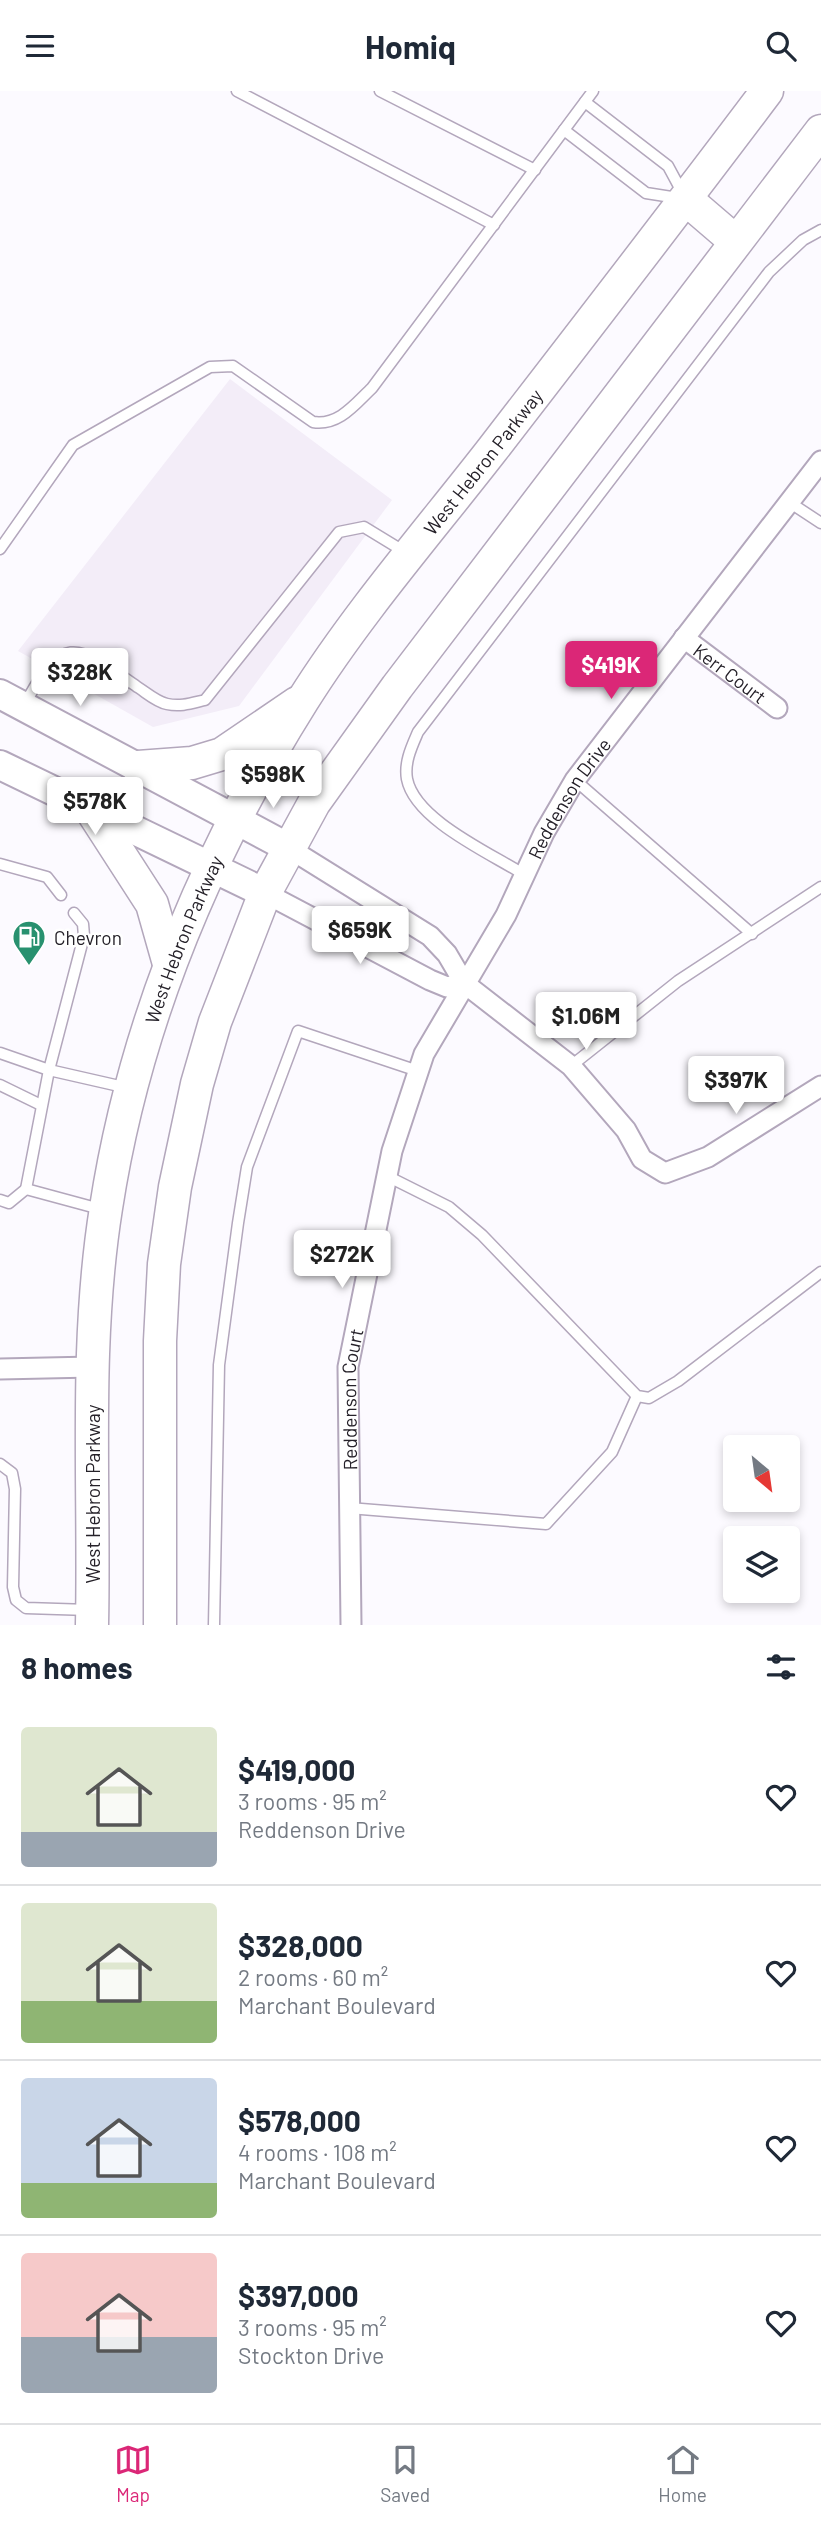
<!DOCTYPE html>
<html lang="en">
<head>
<meta charset="utf-8">
<style>
	:root { --surface:#fff; --page:#f2f2f3; --text:#1f2937; --muted:#747a83; --line:#e0e1e3; --accent:#db2777 }
	body { margin:0; font-family:Barlow,sans-serif; background:var(--page); color:var(--text); height:100vh; display:flex; flex-direction:column; font-size:26px; white-space:nowrap }
	* { box-sizing:border-box; margin:0 }
	p { font-size:23px; color:var(--muted) }
	.icon { flex:none; width:38px; height:38px; fill:none; stroke:currentColor; stroke-width:2; stroke-linecap:round; stroke-linejoin:round }
	.map { position:relative; height:1534px; overflow:hidden }
	.side { display:flex; flex-direction:column; background:var(--surface); flex:1 }
	.side>* { flex:none }
	.needle { width:46px; rotate:151deg }
	.buttons { position:absolute; left:723px; top:1344px; display:grid; gap:14px }
	.buttons a { display:grid; place-items:center; width:77px; height:77px; border-radius:7px; background:var(--surface); box-shadow:0 4px 10px #0003; font-size:35px }
	.price { position:absolute; translate:-50% -60px; padding:0 16px; border-radius:7px; background:#fff; color:#222; font-size:23px; line-height:46px; filter:drop-shadow(0 2px 4px #0008) }
	.price::after { content:''; position:absolute; left:50%; top:42px; width:21px; height:16px; margin-left:-10px; background:inherit; clip-path:polygon(0 0,100% 0,50% 100%) }
	.price.selected { background:var(--accent); color:#fff }
	ul { padding:0; list-style:none }
	li { display:flex; align-items:center; gap:21px; height:175px; padding:0 21px }
	li+li { border-top:2px solid var(--line) }
	li span { display:grid; place-items:center; flex:none; width:196px; height:140px; border-radius:7px; color:#555 }
	li>.icon { margin-inline-start:auto }
	span .icon { width:84px; height:84px; fill:#fffc; stroke-width:1 }
	li b { font-size:30px }
	h2 { display:flex; justify-content:space-between; align-items:center; height:84px; padding:0 21px; font-size:30px }
	header { display:flex; justify-content:space-between; align-items:center; height:91px; padding:0 21px; background:var(--surface); font-size:32px; font-weight:700 }
	.tabs { display:flex; justify-content:space-around; align-items:center; height:98px; border-top:2px solid var(--line); background:var(--surface); font-size:19px; color:var(--muted) }
	.tabs a { display:grid; justify-items:center; gap:4px }
	.tabs .selected { color:var(--accent) }
	.map>svg:first-child { display:block }
	.built { fill:#f3edf8 }
	.lines { fill:none; stroke-linecap:round; stroke-linejoin:round }
	.lane-casing { stroke:#b3a7bc; stroke-width:13 }
	.street-casing { stroke:#b3a7bc; stroke-width:23 }
	.secondary-casing { stroke:#b3a7bc; stroke-width:32 }
	.primary-casing { stroke:#b3a7bc; stroke-width:35 }
	.lane { stroke:#fff; stroke-width:10 }
	.street { stroke:#fff; stroke-width:19 }
	.secondary { stroke:#fff; stroke-width:28 }
	.primary { stroke:#fff; stroke-width:32 }
	.labels { text-anchor:middle; dominant-baseline:central; stroke-width:5; stroke-linejoin:round; paint-order:stroke }
	.street-label { font-size:19px; fill:#252129; stroke:#fff }
	.poi-label { font-size:19px; fill:#252129; stroke:#fff; text-anchor:start }
</style>
</head>
<body>
<header><svg class="icon" aria-label="menu" viewBox="0 0 24 24"><path d="M4 6h16M4 12h16M4 18h16"/></svg>Homiq<svg class="icon" aria-label="search" viewBox="0 0 24 24"><circle cx="10" cy="10" r="6"/><path d="M15 15l6 6"/></svg></header>
<div class="map">
<svg width="821" height="1534" viewBox="0 0 821 1534">
	<rect width="100%" height="100%" fill="#fcfaff"/>
	<path class="built" d="M230 288 392 409 239 615 153 636 18 560Z"/>
	<g class="lines">
		<defs>
			<g id="lane">
				<path d="M237 0 494 134"/>
				<path d="M380 0 535 79"/>
				<path d="M585 11 668 75 682 101"/>
				<path d="M564 39 646 102 678 107"/>
				<path d="M789 411 821 432"/>
				<path d="M0 458 73 354 210 276 233 275 313 331C339 335 355 313 372 297L593 0"/>
				<path d="M24 615C64 539 77 554 139 597 148 603 157 611 167 613 181 616 192 612 205 609L339 441 364 436 405 461"/>
				<path d="M575 689 752 843"/>
				<path d="M0 773 47 786 61 804"/>
				<path d="M523 783C490 762 415 729 407 688 404 671 412 655 418 641L769 181 803 149 821 139"/>
				<path d="M74 822 83 833 84 845 49 979 26 1098 100 1118"/>
				<path d="M0 962 49 979 128 997"/>
				<path d="M571 975 678 890 821 796"/>
				<path d="M0 994 41 1014"/>
				<path d="M387 1085 449 1116 482 1144 637 1305 649 1307 678 1290 821 1181"/>
				<path d="M0 1109 9 1112 26 1098"/>
				<path d="M0 1373 12 1382 15 1398 13 1496 16 1509 26 1517 89 1519"/>
				<path d="M349 1417 546 1433 612 1361 637 1305"/>
				<path d="M214 1534 219 1274 238 1132 247 1076 298 940 418 980"/>
			</g>
			<g id="street">
				<path id="s1" d="M684 547 777 617"/>
				<path d="M287 756 430 845 447 863 464 892 571 975 626 1039 642 1068 665 1082 708 1066 821 995"/>
				<path d="M265 802 430 889 447 896 464 892"/>
				<path d="M0 1278 92 1276"/>
				<path id="s2" d="M351 1534 348 1276 392 1060 424 963 506 824 544 742 575 689 821 370"/>
			</g>
			<g id="secondary">
				<path d="M0 603 287 756"/>
				<path d="M0 674 265 802"/>
			</g>
			<g id="primary">
				<path d="M686 108 735 150"/>
				<path d="M138 676 192 672 222 663 297 612"/>
				<path d="M90 717 152 813 169 873"/>
				<path id="s3" d="M92 1534C95 1395 84 1255 106 1117 134 935 205 765 303 609 357 523 429 440 492 359 584 240 676 121 767 0"/>
				<path d="M160 1534V1250L164 1173 175 1096 197 993 215 931 265 802 314 712 397 596 821 40"/>
			</g>
		</defs>
		<use href="#lane" class="lane-casing"/>
		<use href="#street" class="street-casing"/>
		<use href="#secondary" class="secondary-casing"/>
		<use href="#primary" class="primary-casing"/>
		<use href="#lane" class="lane"/>
		<use href="#street" class="street"/>
		<use href="#secondary" class="secondary"/>
		<use href="#primary" class="primary"/>
	</g>
	<defs>
		<symbol id="fuel-pin" viewBox="-11 -11 22 30"><path d="M0 17L-7.5 6A9.5 9.5 0 1 1 7.5 6Z" fill="#28916f" stroke="#fff"/><path d="M-5.5-6h7V0h2V4h1.3V-2.5L3-4.5l.8-.8L6-3V5H2.5V1h-1V6h-7ZM-4.2-4.7v3.2H.2V-4.7Z" fill="#fff"/></symbol>
	</defs>
	<g fill-rule="evenodd">
		<use href="#fuel-pin" x="10" y="827" width="38" height="52"/>
	</g>
	<g class="labels">
		<g class="street-label">
			<text stroke="none"><textPath href="#s3" startOffset="1265">West Hebron Parkway</textPath></text>
			<text stroke="none"><textPath href="#s1" startOffset="58">Kerr Court</textPath></text>
			<text stroke="none"><textPath href="#s2" startOffset="875">Reddenson Drive</textPath></text>
			<text stroke="none"><textPath href="#s3" startOffset="698">West Hebron Parkway</textPath></text>
			<text stroke="none"><textPath href="#s2" startOffset="226">Reddenson Court</textPath></text>
			<text transform="translate(92 1403) rotate(-90)">West Hebron Parkway</text>
		</g>
		<g class="poi-label">
			<text x="54" y="846">Chevron</text>
		</g>
	</g>
</svg>
<div class="buttons">
<a><svg class="needle" viewBox="-14 -14 28 28"><path d="M0-13l5 13h-10z" fill="#e53935"/><path d="M0 13l5-13h-10z" fill="#747a83"/></svg></a>
<a><svg class="icon" aria-label="layers" viewBox="0 0 24 24"><path d="M12 4l9 5-9 5-9-5zM3 14l9 5 9-5"/></svg></a>
</div>
<b class="price selected" style="left:611px;top:610px">$419K</b>
<b class="price" style="left:80px;top:617px">$328K</b>
<b class="price" style="left:273px;top:719px">$598K</b>
<b class="price" style="left:95px;top:746px">$578K</b>
<b class="price" style="left:360px;top:875px">$659K</b>
<b class="price" style="left:586px;top:961px">$1.06M</b>
<b class="price" style="left:736px;top:1025px">$397K</b>
<b class="price" style="left:342px;top:1199px">$272K</b>
</div>
<section class="side">
<h2>8 homes<svg class="icon" aria-label="filters" viewBox="0 0 24 24"><path d="M4 7h16M4 17h16"/><circle cx="9" cy="7" r="2"/><circle cx="15" cy="17" r="2"/></svg></h2>
<ul>
<li><span style="background:linear-gradient(#dfe7d0 75%,#9aa5b1 0)"><svg class="icon" aria-label="home" viewBox="0 0 24 24"><path d="M3 11l9-7 9 7M6 9v11h12V9"/></svg></span><div><b>$419,000</b><p>3 rooms · 95 m²</p><p>Reddenson Drive</p></div><svg class="icon" aria-label="heart" viewBox="0 0 24 24"><path d="M12 20l-8-8c-3-5 5-10 8-4 3-6 11-1 8 4z"/></svg></li>
<li><span style="background:linear-gradient(#dfe7d0 70%,#8fb573 0)"><svg class="icon" aria-label="home" viewBox="0 0 24 24"><path d="M3 11l9-7 9 7M6 9v11h12V9"/></svg></span><div><b>$328,000</b><p>2 rooms · 60 m²</p><p>Marchant Boulevard</p></div><svg class="icon" aria-label="heart" viewBox="0 0 24 24"><path d="M12 20l-8-8c-3-5 5-10 8-4 3-6 11-1 8 4z"/></svg></li>
<li><span style="background:linear-gradient(#c9d6e8 75%,#8fb573 0)"><svg class="icon" aria-label="home" viewBox="0 0 24 24"><path d="M3 11l9-7 9 7M6 9v11h12V9"/></svg></span><div><b>$578,000</b><p>4 rooms · 108 m²</p><p>Marchant Boulevard</p></div><svg class="icon" aria-label="heart" viewBox="0 0 24 24"><path d="M12 20l-8-8c-3-5 5-10 8-4 3-6 11-1 8 4z"/></svg></li>
<li><span style="background:linear-gradient(#f6c9c9 60%,#9aa5b1 0)"><svg class="icon" aria-label="home" viewBox="0 0 24 24"><path d="M3 11l9-7 9 7M6 9v11h12V9"/></svg></span><div><b>$397,000</b><p>3 rooms · 95 m²</p><p>Stockton Drive</p></div><svg class="icon" aria-label="heart" viewBox="0 0 24 24"><path d="M12 20l-8-8c-3-5 5-10 8-4 3-6 11-1 8 4z"/></svg></li>
</ul>
</section>
<nav class="tabs">
<a class="selected"><svg class="icon" aria-label="map" viewBox="0 0 24 24"><path d="M3 6l6-2 6 2 6-2v14l-6 2-6-2-6 2zM9 4v14M15 6v14"/></svg>Map</a>
<a><svg class="icon" aria-label="saved" viewBox="0 0 24 24"><path d="M7 4h10v16l-5-4-5 4z"/></svg>Saved</a>
<a><svg class="icon" aria-label="home" viewBox="0 0 24 24"><path d="M3 11l9-7 9 7M6 9v11h12V9"/></svg>Home</a>
</nav>
</body>
</html>
